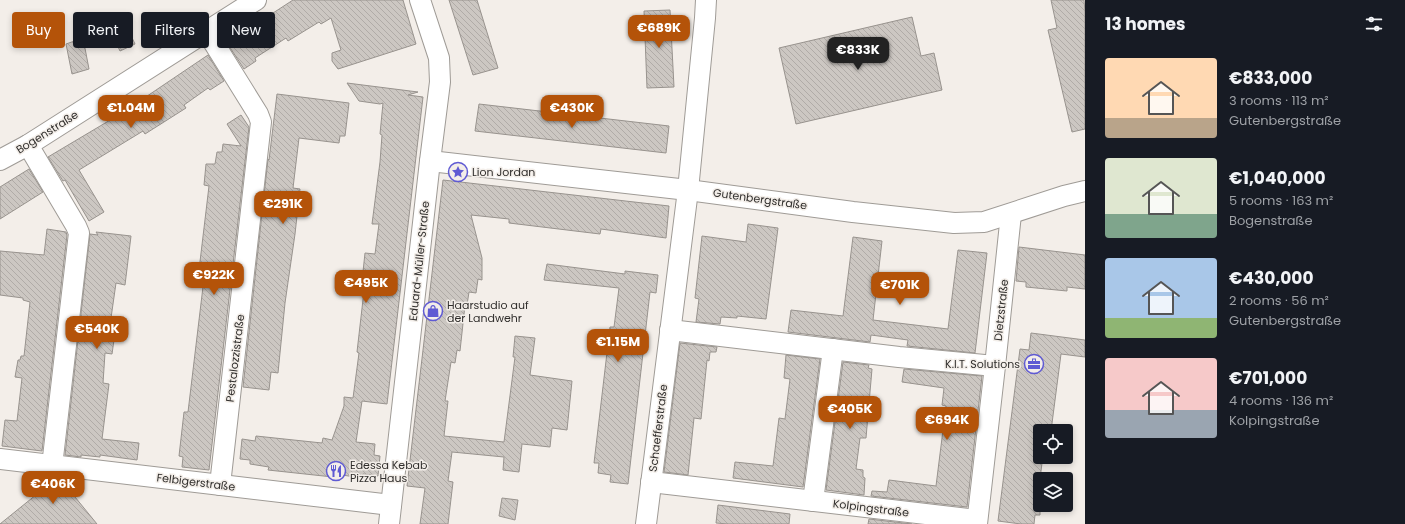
<!DOCTYPE html>
<html lang="en">
<head>
<meta charset="utf-8">
<style>
	:root { --surface:#171b24; --page:#20242c; --text:#f1f3f6; --muted:#9ea1a6; --accent:#b45309 }
	body { margin:0; font-family:Poppins,sans-serif; background:var(--page); color:var(--text); height:100vh; display:flex; flex-direction:column; font-size:15px; white-space:nowrap }
	* { box-sizing:border-box; margin:0 }
	p { font-size:13px; color:var(--muted) }
	.icon { flex:none; width:22px; height:22px; fill:none; stroke:currentColor; stroke-width:2; stroke-linecap:round; stroke-linejoin:round }
	.map { position:relative; flex:1; overflow:hidden }
	.details { display:flex; flex-direction:column; background:var(--surface); width:320px }
	.details>* { flex:none }
	.guide { position:absolute; left:12px; top:12px; width:380px; height:36px; display:flex; gap:8px }
	.controls { position:absolute; left:1033px; top:424px; display:grid; gap:8px }
	.controls a { display:grid; place-items:center; width:40px; height:40px; border-radius:4px; background:var(--surface); box-shadow:0 2px 6px #0003; font-size:20px }
	.price { position:absolute; translate:-50% -34px; padding:0 9px; border-radius:8px; background:var(--accent); color:#fff; font-size:13px; line-height:26px; filter:drop-shadow(0 1px 2px #0008) }
	.price::after { content:''; position:absolute; left:50%; top:24px; width:12px; height:9px; margin-left:-6px; background:inherit; clip-path:polygon(0 0,100% 0,50% 100%) }
	.price.selected { background:#222; color:#fff }
	ul { padding:0; list-style:none }
	li { display:flex; align-items:center; gap:12px; height:100px; padding:0 20px }
	li span { display:grid; place-items:center; flex:none; width:112px; height:80px; border-radius:4px; color:#555 }
	li>.icon { margin-inline-start:auto }
	span .icon { width:48px; height:48px; fill:#fffc; stroke-width:1 }
	li b { font-size:17px }
	h2 { display:flex; justify-content:space-between; align-items:center; height:48px; padding:0 20px; font-size:17px }
	.pill { padding:0 14px; border-radius:4px; background:var(--surface); box-shadow:0 2px 6px #0003; font-size:14px; line-height:36px }
	.pill.selected { background:var(--accent); color:#fff }
	main { display:flex; flex:1; min-height:0 }
	.map>svg:first-child { display:block }
	.building { fill:url(#building-back-hatch); stroke:#98938e }
	.lines { fill:none; stroke-linecap:round; stroke-linejoin:round }
	.minor-casing { stroke:#9f9b96; stroke-width:22 }
	.minor { stroke:#fff; stroke-width:20 }
	.labels { text-anchor:middle; dominant-baseline:central; stroke-width:3; stroke-linejoin:round; paint-order:stroke }
	.street-label { font-size:11px; fill:#302e2c; stroke:#f3eee9 }
	.poi-label { font-size:11px; fill:#302e2c; stroke:#f3eee9; text-anchor:start }
</style>
</head>
<body>
<main>
<div class="map">
<svg width="1085" height="524" viewBox="0 0 1085 524">
	<defs>
		<pattern id="building-back-hatch" width="6" height="6" patternUnits="userSpaceOnUse"><rect width="6" height="6" fill="#ccc7c2"/><path d="M-1 5l2 2M0 0l6 6M5-1l2 2" fill="none" stroke="#b0aba7"/></pattern>
	</defs>
	<rect width="100%" height="100%" fill="#f3eee9"/>
	<g class="building">
		<path d="M293 0H403L416 44 338 69 332 61V53L341 50 331 18 321 24 319 22 288 41 286 38 255 58 256 61 244 69 227 43Z"/>
		<path d="M449 0H477L498 68 473 75Z"/>
		<path d="M1051 0H1084L1085 12V129L1072 132 1048 30 1057 28Z"/>
		<path d="M670 10 674 87 647 88 644 11Z"/>
		<path d="M912 17 921 56 934 53 942 90 796 124 779 48Z"/>
		<path d="M125 23 135 44 120 51 110 30Z"/>
		<path d="M83 38 89 69 72 74 66 44Z"/>
		<path d="M208 55 224 81 210 90 208 88 184 105 186 108 145 134 143 131 79 170 104 212 89 221 65 180 63 181 48 157 122 113Z"/>
		<path d="M347 83 418 92 408 95 423 97 387 404 362 401 356 442 375 444 374 455 380 456 378 476 363 474 362 478 342 475V478L268 470 269 467 250 464V460L240 459 242 439 255 441 256 436 322 443 323 438 332 440 344 406V397L353 398 359 353 357 352 365 282 362 281 365 253 375 254 379 224H372L380 162 382 135 380 134 383 103 380 104 359 101Z"/>
		<path d="M277 94 349 103 345 136H340L339 143 299 138 293 188 300 189 295 234 285 303 278 373 271 372 269 390 243 387 268 159 269 160Z"/>
		<path d="M479 104 669 126 666 153 475 131Z"/>
		<path d="M241 115 249 127 209 470 182 467 183 457 179 456 184 412H188L205 270H199L209 186 204 185 206 164H215L217 152H222L223 144 241 146 227 124Z"/>
		<path d="M29 169 43 192 0 219V187Z"/>
		<path d="M443 180 669 206 666 238 601 229 600 234 509 223V219L471 215 482 258V280L478 279 476 293 469 292 467 305H465L460 351 457 350 455 363 451 362 445 401H448L444 436 504 442 515 357H513L515 336 535 338 530 375 572 381 567 430 552 428 550 447 522 444 519 472 503 470 504 457 452 452 448 481 453 482 448 524H420L425 488 407 486Z"/>
		<path d="M748 224 778 228 766 319 737 316V318L721 317 720 324 696 322 699 299 695 298 702 236 746 242Z"/>
		<path d="M47 229 66 232 67 235 42 451 2 446 5 420 17 421 22 378 15 377 18 360H20L21 356H24L30 302 23 300V298L0 295V251L44 255Z"/>
		<path d="M96 232 131 236 125 285 116 283 108 339 114 340 112 354 105 353 103 383 109 384 102 439 139 443 137 460 100 455V457L81 455V457L65 455 90 234 98 235Z"/>
		<path d="M853 237 882 241 873 320 948 329 958 250 987 253 975 353 907 346 908 340 871 335 870 342 788 332 791 310 843 316Z"/>
		<path d="M1019 247 1085 255V289L1067 287V291L1026 287V282L1016 281Z"/>
		<path d="M547 264 625 274V271L658 275 656 293 650 292 628 484 610 482 611 475 598 473 599 463H594L610 327H614L619 288 544 280Z"/>
		<path d="M1031 333 1085 340V357L1061 354 1051 431H1040V457H1048L1047 463H1042L1040 479V515H1035L1034 524H1021L998 521 1020 349 1029 350Z"/>
		<path d="M680 343 717 347 716 352H710L709 361 707 360 701 419 694 418 688 475 664 472Z"/>
		<path d="M786 355 820 359 803 487 733 478 735 462 773 466 779 418 785 419 790 379 784 378Z"/>
		<path d="M843 362 869 365 868 368 872 369 866 438H860L856 469 863 470V477L865 478 864 495 826 490Z"/>
		<path d="M904 369 982 376 967 507 871 496 872 491 887 492 889 480 936 486 946 406 942 405 944 388 902 382Z"/>
		<path d="M41 475 77 480 75 497 97 524H0L42 490H39Z"/>
		<path d="M502 498 518 500 515 520 499 516Z"/>
		<path d="M718 505 790 514 789 524H728L716 523Z"/>
		<path d="M869 519 912 524H868Z"/>
	</g>
	<g class="lines">
		<defs>
			<g id="minor">
				<path d="M207 32 258 114 261 122 220 485"/>
				<path d="M28 145 76 226 79 233 52 466"/>
				<path d="M0 160 28 145 256 0"/>
				<path d="M430 161 688 190 853 212 954 223 984 222 1064 196 1085 191"/>
				<path d="M670 330 899 357 995 366"/>
				<path d="M0 459 391 505"/>
				<path d="M651 482 977 520"/>
				<path d="M813 501 833 349"/>
				<path d="M389 524 430 161 440 82 439 58 420 0"/>
				<path d="M646 524 688 190 705 18 706 0"/>
				<path d="M977 524 995 366 1011 214"/>
			</g>
		</defs>
		<use href="#minor" class="minor-casing"/>
		<use href="#minor" class="minor"/>
	</g>
	<defs>
		<symbol id="sight-ring" viewBox="-11 -11 22 22"><circle r="9.5" fill="#f3eee9" stroke="#5f5ad3" stroke-width="1.5"/><path d="M0-6L1.8-2.2L6-1.7L2.9 1.2L3.7 5.4L0 3.3L-3.7 5.4L-2.9 1.2L-6-1.7L-1.8-2.2Z" fill="#5f5ad3"/></symbol>
		<symbol id="shop-ring" viewBox="-11 -11 22 22"><circle r="9.5" fill="#f3eee9" stroke="#5f5ad3" stroke-width="1.5"/><path d="M-5-2.5h2.3a2.7 3.5 0 0 1 5.4 0H5L5.5 6h-11ZM-1.5-2.5h3a1.5 2.3 0 0 0-3 0Z" fill="#5f5ad3"/></symbol>
		<symbol id="office-ring" viewBox="-11 -11 22 22"><circle r="9.5" fill="#f3eee9" stroke="#5f5ad3" stroke-width="1.5"/><path d="M-6-3h4V-5.5h4V-3h4V5H-6ZM-1-4.5V-3h2v-1.5ZM-6 0V1H6V0Z" fill="#5f5ad3"/></symbol>
		<symbol id="restaurant-ring" viewBox="-11 -11 22 22"><circle r="9.5" fill="#f3eee9" stroke="#5f5ad3" stroke-width="1.5"/><path d="M-5-6h1v4h1v-4h1v4h1v-4h1v5L-1.5 .5V6h-2V.5L-5-1ZM5-6V6H3V1.5H1.5Q1.5-4 5-6Z" fill="#5f5ad3"/></symbol>
	</defs>
	<g fill-rule="evenodd">
		<use href="#sight-ring" x="447" y="161" width="22" height="22"/>
		<use href="#shop-ring" x="422" y="300" width="22" height="22"/>
		<use href="#office-ring" x="1023" y="353" width="22" height="22"/>
		<use href="#restaurant-ring" x="325" y="460" width="22" height="22"/>
	</g>
	<g class="labels">
		<g class="street-label">
			<text transform="translate(47 132) rotate(-32)">Bogenstraße</text>
			<text transform="translate(760 199) rotate(8)">Gutenbergstraße</text>
			<text transform="translate(419 261) rotate(-84)">Eduard-Müller-Straße</text>
			<text transform="translate(1001 310) rotate(-84)">Dietzstraße</text>
			<text transform="translate(235 358) rotate(-83)">Pestalozzistraße</text>
			<text transform="translate(658 428) rotate(-83)">Schaefferstraße</text>
			<text transform="translate(196 482) rotate(7)">Felbigerstraße</text>
			<text transform="translate(871 508) rotate(7)">Kolpingstraße</text>
		</g>
		<g class="poi-label">
			<text x="472" y="172">Lion Jordan</text>
			<text x="447" y="305">Haarstudio auf<tspan x="447" dy="13">der Landwehr</tspan></text>
			<text x="1020" y="364" text-anchor="end">K.I.T. Solutions</text>
			<text x="350" y="465">Edessa Kebab<tspan x="350" dy="13">Pizza Haus</tspan></text>
		</g>
	</g>
</svg>
<div class="controls">
<a><svg class="icon" aria-label="locate" viewBox="0 0 24 24"><circle cx="12" cy="12" r="6"/><path d="M12 2v4M12 18v4M2 12h4M18 12h4"/></svg></a>
<a><svg class="icon" aria-label="layers" viewBox="0 0 24 24"><path d="M12 4l9 5-9 5-9-5zM3 14l9 5 9-5"/></svg></a>
</div>
<b class="price" style="left:659px;top:49px">€689K</b>
<b class="price selected" style="left:858px;top:71px">€833K</b>
<b class="price" style="left:131px;top:129px">€1.04M</b>
<b class="price" style="left:572px;top:129px">€430K</b>
<b class="price" style="left:283px;top:225px">€291K</b>
<b class="price" style="left:214px;top:296px">€922K</b>
<b class="price" style="left:366px;top:304px">€495K</b>
<b class="price" style="left:900px;top:306px">€701K</b>
<b class="price" style="left:97px;top:350px">€540K</b>
<b class="price" style="left:618px;top:363px">€1.15M</b>
<b class="price" style="left:850px;top:430px">€405K</b>
<b class="price" style="left:947px;top:441px">€694K</b>
<b class="price" style="left:53px;top:505px">€406K</b>
<div class="guide">
<a class="pill selected">Buy</a>
<a class="pill">Rent</a>
<a class="pill">Filters</a>
<a class="pill">New</a>
</div>
</div>
<section class="details">
<h2>13 homes<svg class="icon" aria-label="filters" viewBox="0 0 24 24"><path d="M4 7h16M4 17h16"/><circle cx="9" cy="7" r="2"/><circle cx="15" cy="17" r="2"/></svg></h2>
<ul>
<li><span style="background:linear-gradient(#ffd9b3 75%,#b9a48a 0)"><svg class="icon" aria-label="home" viewBox="0 0 24 24"><path d="M3 11l9-7 9 7M6 9v11h12V9"/></svg></span><div><b>€833,000</b><p>3 rooms · 113 m²</p><p>Gutenbergstraße</p></div></li>
<li><span style="background:linear-gradient(#dfe7d0 70%,#7fa58c 0)"><svg class="icon" aria-label="home" viewBox="0 0 24 24"><path d="M3 11l9-7 9 7M6 9v11h12V9"/></svg></span><div><b>€1,040,000</b><p>5 rooms · 163 m²</p><p>Bogenstraße</p></div></li>
<li><span style="background:linear-gradient(#a9c7e8 75%,#8fb573 0)"><svg class="icon" aria-label="home" viewBox="0 0 24 24"><path d="M3 11l9-7 9 7M6 9v11h12V9"/></svg></span><div><b>€430,000</b><p>2 rooms · 56 m²</p><p>Gutenbergstraße</p></div></li>
<li><span style="background:linear-gradient(#f6c9c9 65%,#9aa5b1 0)"><svg class="icon" aria-label="home" viewBox="0 0 24 24"><path d="M3 11l9-7 9 7M6 9v11h12V9"/></svg></span><div><b>€701,000</b><p>4 rooms · 136 m²</p><p>Kolpingstraße</p></div></li>
</ul>
</section>
</main>
</body>
</html>
